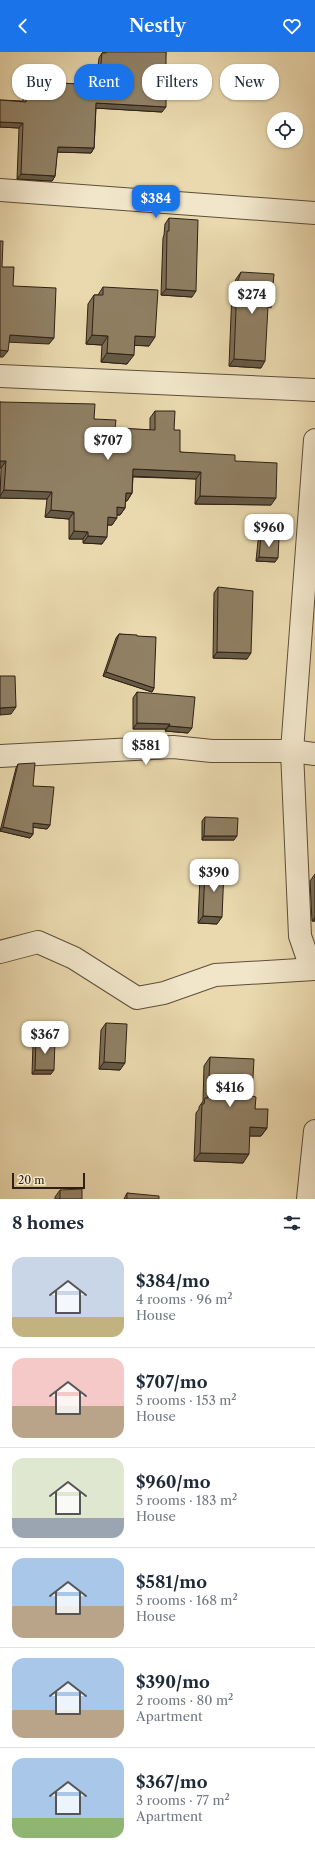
<!DOCTYPE html>
<html lang="en">
<head>
<meta charset="utf-8">
<style>
	:root { --surface:#fff; --page:#f6f6f7; --text:#1f2937; --muted:#747a83; --line:#e0e1e3; --accent:#1a73e8 }
	body { margin:0; font-family:"Libre Caslon Text",serif; background:var(--page); color:var(--text); height:100vh; display:flex; flex-direction:column; font-size:15px; white-space:nowrap }
	* { box-sizing:border-box; margin:0 }
	p { font-size:13px; color:var(--muted) }
	.icon { flex:none; width:22px; height:22px; fill:none; stroke:currentColor; stroke-width:2; stroke-linecap:round; stroke-linejoin:round }
	.map { position:relative; height:1147px; overflow:hidden }
	.sheet { display:flex; flex-direction:column; background:var(--surface); flex:1 }
	.sheet>* { flex:none }
	.banner { position:absolute; left:12px; top:12px; width:291px; height:36px; display:flex; gap:8px }
	.fabs { position:absolute; left:267px; top:60px; display:grid; gap:8px }
	.fabs a { display:grid; place-items:center; width:36px; height:36px; border-radius:50%; background:var(--surface); box-shadow:0 1px 3px #0004; font-size:20px }
	.scale { position:absolute; left:12px; bottom:10px; width:73px; box-sizing:border-box; padding-left:4px; border:2px solid #2f1f14; border-top:0; font-size:11px; line-height:14px; white-space:nowrap; color:#2f1f14; -webkit-text-stroke:3px #f1e6ca; paint-order:stroke }
	.price { position:absolute; translate:-50% -34px; padding:0 9px; border-radius:8px; background:#fff; color:#222; font-size:13px; line-height:26px; filter:drop-shadow(0 1px 2px #0008) }
	.price::after { content:''; position:absolute; left:50%; top:24px; width:12px; height:9px; margin-left:-6px; background:inherit; clip-path:polygon(0 0,100% 0,50% 100%) }
	.price.current { background:var(--accent); color:#fff }
	ul { padding:0; list-style:none }
	li { display:flex; align-items:center; gap:12px; height:100px; padding:0 12px }
	li+li { border-top:1px solid var(--line) }
	li span { display:grid; place-items:center; flex:none; width:112px; height:80px; border-radius:12px; color:#555 }
	li>.icon { margin-inline-start:auto }
	span .icon { width:48px; height:48px; fill:#fffc; stroke-width:1 }
	li b { font-size:17px }
	h2 { display:flex; justify-content:space-between; align-items:center; height:48px; padding:0 12px; font-size:17px }
	.chip { padding:0 14px; border-radius:16px; background:var(--surface); box-shadow:0 1px 3px #0004; font-size:14px; line-height:36px }
	.chip.current { background:var(--accent); color:#fff }
	header { display:flex; justify-content:space-between; align-items:center; height:52px; padding:0 12px; background:var(--accent); color:#fff; font-size:18px; font-weight:600 }
	.map>svg:first-child { display:block }
	.lines { fill:none; stroke-linecap:round; stroke-linejoin:round }
	.minor-casing { stroke:#5e4e3a; stroke-width:24 }
	.minor { stroke:#f1e6ca; stroke-width:22 }
	.wall { fill:#7c6e56; stroke:#2f1f14 }
	.shaded-wall { fill:#655a46; stroke:#2f1f14 }
	.building { fill:#908064; stroke:#2f1f14 }
</style>
</head>
<body>
<header><svg class="icon" aria-label="back" viewBox="0 0 24 24"><path d="M15 5l-7 7 7 7"/></svg>Nestly<svg class="icon" aria-label="heart" viewBox="0 0 24 24"><path d="M12 20l-8-8c-3-5 5-10 8-4 3-6 11-1 8 4z"/></svg></header>
<div class="map">
<svg width="315" height="1147" viewBox="0 0 315 1147">
	<rect width="100%" height="100%" fill="#ead9ae"/>
	<filter id="stains"><feTurbulence type="fractalNoise" baseFrequency=".005" numOctaves="4"/><feColorMatrix values="0 0 0 0 .2 0 0 0 0 .09 0 0 0 0 .02 0 0 0 .5 -.17"/></filter>
	<radialGradient id="worn" r=".72"><stop offset=".6" stop-color="#630" stop-opacity="0"/><stop offset="1" stop-color="#630" stop-opacity=".3"/></radialGradient>
	<g class="lines">
		<defs>
			<g id="minor">
				<path d="M0 138 315 161"/>
				<path d="M0 324 315 338"/>
				<path d="M315 388 292 699 300 884 309 910 315 916"/>
				<path d="M0 704 173 695 212 699H292L315 702"/>
				<path d="M0 900 38 890 74 906 137 946 164 941 215 923 315 917"/>
				<path d="M308 1147 315 1079"/>
			</g>
		</defs>
		<use href="#minor" class="minor-casing"/>
		<use href="#minor" class="minor"/>
	</g>
	<g class="wall">
		<path d="M103 0H166L162 60 96 56 94 96 91 101 57 100 55 124 52 129 17 127 19 76 0 75V48L23 49 24 31 27 27 59 31 96 33 99 6 102 1H103Z"/>
		<path d="M169 166 192 245 161 243 163 186 164 183 165 172Z"/>
		<path d="M241 220 261 316 229 314 232 238 236 227Z"/>
		<path d="M103 235 149 294 134 293 127 312 101 310 102 293 86 292 88 252 94 243H98Z"/>
		<path d="M0 350 94 367 115 376 150 378V366L155 359 174 378 180 400 235 409 271 453 195 452 196 427 133 425 132 441 127 449H125V456L120 463H117L112 473H107L102 492 83 491V487H69V467L45 465 47 447 0 446 1 416Z"/>
		<path d="M261 485 275 510 256 509 258 489Z"/>
		<path d="M218 535 247 607 213 606 214 541Z"/>
		<path d="M119 582 137 584 154 636 152 640 103 624 116 586Z"/>
		<path d="M137 640 188 681 165 679 166 677H133V646Z"/>
		<path d="M18 712 33 734 50 773 47 777 33 775V782L30 786 0 779 16 716Z"/>
		<path d="M205 765 234 788H202V769Z"/>
		<path d="M205 817 217 872 198 871 200 824Z"/>
		<path d="M315 822V869H312L310 829Z"/>
		<path d="M106 971 120 1018 99 1017 101 978Z"/>
		<path d="M36 988 51 1022H32L33 992Z"/>
		<path d="M210 1005 252 1044 255 1057 267 1076 261 1084H249L243 1111 194 1109 196 1061 199 1057V1055L203 1049 204 1014Z"/>
		<path d="M60 1138 82 1147H55V1145Z"/>
		<path d="M127 1141 159 1147H124Z"/>
	</g>
	<g class="shaded-wall">
		<path d="M96 51 166 55 162 60 93 56Z"/>
		<path d="M0 70 23 71 19 76 0 75Z"/>
		<path d="M58 95 94 96 91 101 54 100Z"/>
		<path d="M21 122 55 124 52 129 17 127Z"/>
		<path d="M166 237 196 239 192 245 161 243Z"/>
		<path d="M10 283 54 286 49 292 5 290Z"/>
		<path d="M92 283 108 284 102 293 86 292Z"/>
		<path d="M135 284 155 285 149 294 128 293Z"/>
		<path d="M0 298 8 299 3 305H0Z"/>
		<path d="M107 301 134 303 127 312 101 310Z"/>
		<path d="M234 307 265 309 261 316 229 314Z"/>
		<path d="M0 409H6L1 416H0Z"/>
		<path d="M133 417 201 420 196 427 128 424Z"/>
		<path d="M4 438 52 440 47 447 0 446V444Z"/>
		<path d="M126 441H132L127 449H120Z"/>
		<path d="M200 444 276 446 271 453 195 452Z"/>
		<path d="M117 455 125 456 120 463 112 462Z"/>
		<path d="M51 458 74 460 69 467 45 465Z"/>
		<path d="M108 465 117 466 112 473H103Z"/>
		<path d="M74 479 88 480 83 487H69Z"/>
		<path d="M88 484 107 485 102 492 83 491Z"/>
		<path d="M259 505 278 506 275 510 256 509Z"/>
		<path d="M217 600 251 601 247 607 213 606Z"/>
		<path d="M106 620 154 636 152 640 103 624Z"/>
		<path d="M16 655 11 662 0 663V656Z"/>
		<path d="M137 671 170 672 166 677H133Z"/>
		<path d="M169 674 192 676 188 681 165 679Z"/>
		<path d="M33 771 50 773 47 777 31 775Z"/>
		<path d="M3 775 33 782 30 786 0 779Z"/>
		<path d="M204 784H237L234 788H202Z"/>
		<path d="M203 864 222 865 217 872 198 871Z"/>
		<path d="M315 865V869H312Z"/>
		<path d="M104 1010 125 1011 120 1018 99 1017Z"/>
		<path d="M35 1018H54L51 1022H32Z"/>
		<path d="M250 1075 267 1076 261 1084H244Z"/>
		<path d="M200 1101 249 1102 243 1111 194 1109Z"/>
	</g>
	<g class="building">
		<path d="M106 0H166V55L96 51 94 96 58 95 55 124 21 122 23 71 0 70V48L26 50 27 27 59 28V31L99 33 102 1H106Z"/>
		<path d="M169 166 198 168 196 239 166 237 167 179H169Z"/>
		<path d="M0 189H3L2 215H14L13 234 56 236 54 286 10 283 8 299 0 298Z"/>
		<path d="M241 220 274 222 271 256 268 255 265 309 234 307 237 231Z"/>
		<path d="M103 235 158 238 155 285 135 284 134 303 107 301 108 284 92 283 94 243H103Z"/>
		<path d="M0 350 95 352 94 367 116 368 115 376 155 378V359H175L174 378H180V400L235 403V409L277 411 276 446 200 444 201 420 133 417 132 441H126L125 456 117 455V466L108 465 107 485 88 484V480L74 479V460L51 458 52 440 4 438 6 409H0Z"/>
		<path d="M261 485 279 486 278 506 259 505Z"/>
		<path d="M218 535 253 539 251 601 217 600Z"/>
		<path d="M119 582 137 583V584L156 585 154 636 106 620Z"/>
		<path d="M0 624H15L16 655 0 656Z"/>
		<path d="M137 640 195 645 192 676 169 674 170 672 137 671Z"/>
		<path d="M35 711 33 734 54 735 50 773 33 771V782L3 775 18 712Z"/>
		<path d="M205 765 238 766 237 784H204Z"/>
		<path d="M205 817 224 818 222 865 203 864Z"/>
		<path d="M106 971 127 972 125 1011 104 1010Z"/>
		<path d="M36 988 55 989 54 1018H35Z"/>
		<path d="M210 1005 254 1007 252 1044 256 1045 255 1057H268L267 1076 250 1075 249 1102 200 1101 202 1052H204L205 1046H208Z"/>
		<path d="M82 1137V1147H60V1138Z"/>
		<path d="M127 1141 159 1144V1147H127Z"/>
	</g>
	<rect width="100%" height="100%" filter="url(#stains)"/>
	<rect width="100%" height="100%" fill="url(#worn)"/>
</svg>
<div class="fabs">
<a><svg class="icon" aria-label="locate" viewBox="0 0 24 24"><circle cx="12" cy="12" r="6"/><path d="M12 2v4M12 18v4M2 12h4M18 12h4"/></svg></a>
</div>
<div class="scale">20 m</div>
<b class="price current" style="left:156px;top:167px">$384</b>
<b class="price" style="left:252px;top:263px">$274</b>
<b class="price" style="left:108px;top:409px">$707</b>
<b class="price" style="left:269px;top:496px">$960</b>
<b class="price" style="left:146px;top:714px">$581</b>
<b class="price" style="left:214px;top:841px">$390</b>
<b class="price" style="left:45px;top:1003px">$367</b>
<b class="price" style="left:230px;top:1056px">$416</b>
<div class="banner">
<a class="chip">Buy</a>
<a class="chip current">Rent</a>
<a class="chip">Filters</a>
<a class="chip">New</a>
</div>
</div>
<section class="sheet">
<h2>8 homes<svg class="icon" aria-label="filters" viewBox="0 0 24 24"><path d="M4 7h16M4 17h16"/><circle cx="9" cy="7" r="2"/><circle cx="15" cy="17" r="2"/></svg></h2>
<ul>
<li><span style="background:linear-gradient(#c9d6e8 75%,#c2b280 0)"><svg class="icon" aria-label="home" viewBox="0 0 24 24"><path d="M3 11l9-7 9 7M6 9v11h12V9"/></svg></span><div><b>$384/mo</b><p>4 rooms · 96 m²</p><p>House</p></div></li>
<li><span style="background:linear-gradient(#f6c9c9 60%,#b9a48a 0)"><svg class="icon" aria-label="home" viewBox="0 0 24 24"><path d="M3 11l9-7 9 7M6 9v11h12V9"/></svg></span><div><b>$707/mo</b><p>5 rooms · 153 m²</p><p>House</p></div></li>
<li><span style="background:linear-gradient(#dfe7d0 75%,#9aa5b1 0)"><svg class="icon" aria-label="home" viewBox="0 0 24 24"><path d="M3 11l9-7 9 7M6 9v11h12V9"/></svg></span><div><b>$960/mo</b><p>5 rooms · 183 m²</p><p>House</p></div></li>
<li><span style="background:linear-gradient(#a9c7e8 60%,#b9a48a 0)"><svg class="icon" aria-label="home" viewBox="0 0 24 24"><path d="M3 11l9-7 9 7M6 9v11h12V9"/></svg></span><div><b>$581/mo</b><p>5 rooms · 168 m²</p><p>House</p></div></li>
<li><span style="background:linear-gradient(#a9c7e8 65%,#b9a48a 0)"><svg class="icon" aria-label="home" viewBox="0 0 24 24"><path d="M3 11l9-7 9 7M6 9v11h12V9"/></svg></span><div><b>$390/mo</b><p>2 rooms · 80 m²</p><p>Apartment</p></div></li>
<li><span style="background:linear-gradient(#a9c7e8 75%,#8fb573 0)"><svg class="icon" aria-label="home" viewBox="0 0 24 24"><path d="M3 11l9-7 9 7M6 9v11h12V9"/></svg></span><div><b>$367/mo</b><p>3 rooms · 77 m²</p><p>Apartment</p></div></li>
</ul>
</section>
</body>
</html>
